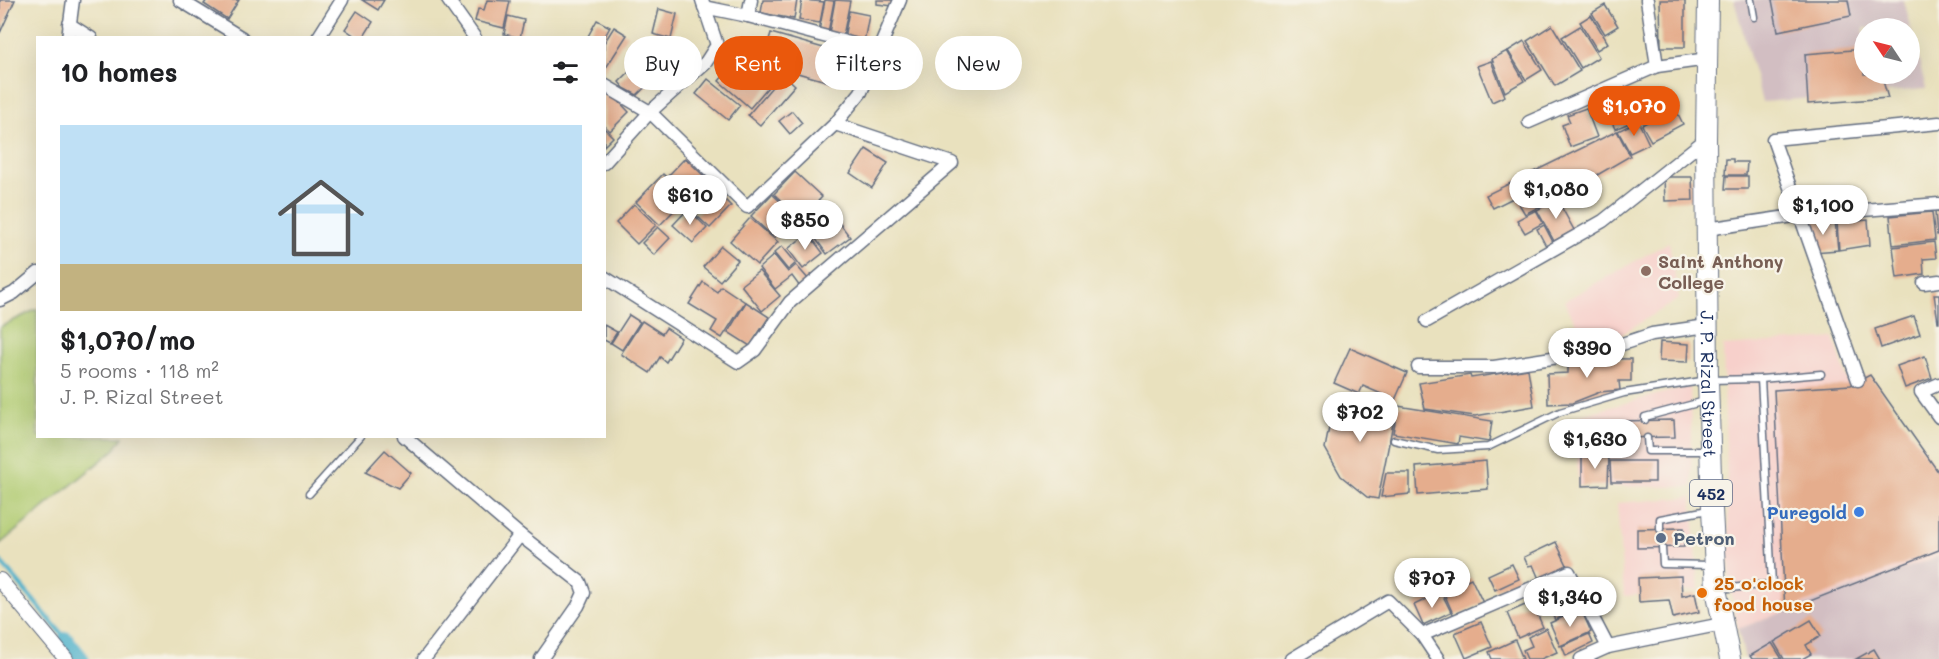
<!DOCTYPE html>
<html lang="en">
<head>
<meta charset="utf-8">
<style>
	:root { --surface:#fff; --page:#f6f6f6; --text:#202124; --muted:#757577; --line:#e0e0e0; --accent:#ea580c }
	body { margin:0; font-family:Mali,sans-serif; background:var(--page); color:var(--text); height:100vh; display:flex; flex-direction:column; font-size:22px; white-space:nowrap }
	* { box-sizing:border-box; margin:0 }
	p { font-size:20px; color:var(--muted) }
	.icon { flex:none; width:33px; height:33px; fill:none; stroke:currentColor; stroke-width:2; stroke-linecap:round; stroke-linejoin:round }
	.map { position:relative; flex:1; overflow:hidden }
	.panel { position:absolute; left:36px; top:36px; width:570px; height:402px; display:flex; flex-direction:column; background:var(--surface); border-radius:0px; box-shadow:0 6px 24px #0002 }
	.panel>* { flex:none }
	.top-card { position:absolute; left:624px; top:36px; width:570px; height:54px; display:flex; gap:12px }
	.needle { width:39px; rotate:305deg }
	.controls { position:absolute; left:1854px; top:18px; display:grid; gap:12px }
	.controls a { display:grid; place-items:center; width:66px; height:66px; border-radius:50%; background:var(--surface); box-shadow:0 6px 24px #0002; font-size:30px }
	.price { position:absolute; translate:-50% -51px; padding:0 14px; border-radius:21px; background:#fff; color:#222; font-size:20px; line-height:39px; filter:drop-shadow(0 2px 3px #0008) }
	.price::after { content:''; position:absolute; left:50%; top:36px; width:18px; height:14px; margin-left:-9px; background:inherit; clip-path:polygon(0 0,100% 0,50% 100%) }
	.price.selected { background:var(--accent); color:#fff }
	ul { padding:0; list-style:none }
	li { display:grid; align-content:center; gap:12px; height:318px; padding:0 24px }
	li+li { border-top:2px solid var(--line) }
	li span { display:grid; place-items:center; height:186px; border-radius:0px; color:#555 }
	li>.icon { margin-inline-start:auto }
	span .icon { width:108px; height:108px; fill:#fffc; stroke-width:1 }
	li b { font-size:26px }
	h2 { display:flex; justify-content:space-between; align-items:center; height:72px; padding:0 24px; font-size:26px }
	.tag { padding:0 21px; border-radius:27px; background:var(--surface); box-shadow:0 6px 24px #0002; font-size:21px; line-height:54px }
	.tag.selected { background:var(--accent); color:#fff }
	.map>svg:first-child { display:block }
	.built { fill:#f7d0cb }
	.industrial { fill:#d2bec2; fill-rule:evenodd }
	.green { fill:#b0cb71; stroke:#667d68; stroke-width:1.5 }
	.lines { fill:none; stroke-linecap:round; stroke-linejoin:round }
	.stream { stroke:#4bb0ca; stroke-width:4.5 }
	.canal { stroke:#4bb0ca; stroke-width:15 }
	.building { fill:#e5ad8d }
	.service-casing { stroke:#636d80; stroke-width:9 }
	.minor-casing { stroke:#636d80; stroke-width:15 }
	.tertiary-casing { stroke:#636d80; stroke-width:16 }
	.trunk-casing { stroke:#636d80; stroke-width:22 }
	.service { stroke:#fff; stroke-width:6 }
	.minor { stroke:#fff; stroke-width:12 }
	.tertiary { stroke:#fff; stroke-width:14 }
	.trunk { stroke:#fff; stroke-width:20 }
	.education-dot { fill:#8d6e63; stroke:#f7f3e8; stroke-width:2 }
	.shop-dot { fill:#3f7fe0; stroke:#f7f3e8; stroke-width:2 }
	.service-dot { fill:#5c6f8a; stroke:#f7f3e8; stroke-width:2 }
	.food-dot { fill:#e8710a; stroke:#f7f3e8; stroke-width:2 }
	.labels { text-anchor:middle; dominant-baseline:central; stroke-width:4.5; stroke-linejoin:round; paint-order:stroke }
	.shield { fill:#f7f3e8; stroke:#5d6a87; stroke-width:1.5 }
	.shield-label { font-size:16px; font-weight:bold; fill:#1b2f5e }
	.education-label { font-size:18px; font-weight:bold; fill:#785e54; stroke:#f7f3e8; text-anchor:start }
	.street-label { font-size:18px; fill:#1b2f5e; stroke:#f7f3e8 }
	.shop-label { font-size:18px; font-weight:bold; fill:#366cbe; stroke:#f7f3e8; text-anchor:end }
	.service-label { font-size:18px; font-weight:bold; fill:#4e5e75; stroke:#f7f3e8; text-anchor:start }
	.food-label { font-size:18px; font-weight:bold; fill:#c56008; stroke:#f7f3e8; text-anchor:start }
</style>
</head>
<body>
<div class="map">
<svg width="1939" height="659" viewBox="0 0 1939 659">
	<rect width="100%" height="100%" fill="#f7f3e8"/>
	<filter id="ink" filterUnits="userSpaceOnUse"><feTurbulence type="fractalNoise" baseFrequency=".0167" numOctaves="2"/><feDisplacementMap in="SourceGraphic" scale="12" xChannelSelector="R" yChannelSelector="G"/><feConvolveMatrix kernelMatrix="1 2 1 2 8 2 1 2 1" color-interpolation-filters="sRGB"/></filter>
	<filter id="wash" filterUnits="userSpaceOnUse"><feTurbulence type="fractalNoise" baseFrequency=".008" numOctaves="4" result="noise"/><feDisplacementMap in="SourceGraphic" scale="24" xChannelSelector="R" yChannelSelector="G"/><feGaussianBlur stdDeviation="1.35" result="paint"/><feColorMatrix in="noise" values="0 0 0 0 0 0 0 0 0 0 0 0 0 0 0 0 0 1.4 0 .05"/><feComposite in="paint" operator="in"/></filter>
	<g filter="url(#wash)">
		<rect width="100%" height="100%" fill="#e9e1be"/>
		<g class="built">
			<path d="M1669 242 1679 299 1592 352 1564 301Z"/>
			<path d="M1834 338 1848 383 1870 375 1939 471V556L1738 629 1730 584 1723 346Z"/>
			<path d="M1690 386 1692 487 1578 486 1577 416Z"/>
			<path d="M1692 497 1699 590 1624 596 1617 503Z"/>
		</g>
		<g class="industrial">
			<path d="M1734 0H1904L1926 89 1762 102ZM1864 28H1910V74H1864Z"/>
			<path d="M1939 556V659H1745L1738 629Z"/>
		</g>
		<path class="green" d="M37 309 38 436 123 437 115 449 0 544V327Z"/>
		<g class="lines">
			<path class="stream" d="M0 561 66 639"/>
			<path class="canal" d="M66 639 82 659"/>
		</g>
		<g id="blocks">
			<g class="building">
				<path d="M0 0H15L0 33Z"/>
				<path d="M207 0H239L227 19 204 4Z"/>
				<path d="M362 0H384L378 10Z"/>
				<path d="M487 0 510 1 504 28 475 21 478 9 484 10Z"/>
				<path d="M763 0H797L794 19 761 13Z"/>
				<path d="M802 0 824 2 820 23 799 20Z"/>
				<path d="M825 0 834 1 828 33 819 31Z"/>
				<path d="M835 0 850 1 843 36 829 33Z"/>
				<path d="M877 0H895L893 6 877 4Z"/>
				<path d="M1660 0H1685V47H1661Z"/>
				<path d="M1772 0H1848L1851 16 1778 31Z"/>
				<path d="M1605 5 1618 26 1605 34 1592 13Z"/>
				<path d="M659 9 677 14 671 39 653 34Z"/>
				<path d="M357 11 373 22 363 38H358L345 29Z"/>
				<path d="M849 11 869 15 864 42 844 38Z"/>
				<path d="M1591 15 1608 43 1597 50 1580 22Z"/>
				<path d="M508 16 524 20 520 38 504 34Z"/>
				<path d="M597 20 610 27 604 38H587Z"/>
				<path d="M1552 25 1580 71 1555 86 1527 41Z"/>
				<path d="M1580 26 1599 57 1581 68 1562 37Z"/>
				<path d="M614 27 627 35 604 71V43Z"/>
				<path d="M771 33 841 53 833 83 762 63Z"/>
				<path d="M661 40 677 56 637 95 624 88 619 82Z"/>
				<path d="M1524 41 1542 70 1526 80 1508 51Z"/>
				<path d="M1864 49V74H1881L1888 98 1808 104 1805 54Z"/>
				<path d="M1507 51 1524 81 1505 92 1492 59Z"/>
				<path d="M737 60 768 87 750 108 719 81Z"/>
				<path d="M1491 61 1505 96 1492 102 1477 66Z"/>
				<path d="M783 74 795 85 760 125 748 115Z"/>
				<path d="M708 79 740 105 728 120 696 94Z"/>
				<path d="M607 89 629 112 610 131 604 125V91Z"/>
				<path d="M1626 103 1634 121 1615 129 1607 111Z"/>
				<path d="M1673 104 1683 124 1651 141 1642 125 1649 121 1647 118Z"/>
				<path d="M1586 108 1597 137 1570 147 1562 125 1570 122 1567 115Z"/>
				<path d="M792 111 802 123 790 134 779 121Z"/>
				<path d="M1638 121 1649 144 1630 153 1618 131Z"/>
				<path d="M604 128 613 137 604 146Z"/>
				<path d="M1617 131 1630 156 1568 192 1525 214 1515 197 1493 208 1486 195Z"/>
				<path d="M866 149 888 163 872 188 850 173Z"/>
				<path d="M685 158 704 176 687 194 668 176Z"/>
				<path d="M1726 159H1733V162H1747L1746 175H1725Z"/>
				<path d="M795 172 822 197 801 219 774 194Z"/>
				<path d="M663 174 687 197 660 225 636 202Z"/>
				<path d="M1726 176H1748V189H1725Z"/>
				<path d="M1664 177H1692L1693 200 1665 201Z"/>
				<path d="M703 180 714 190 698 207 688 197Z"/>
				<path d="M717 192 731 206 710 228 696 215Z"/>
				<path d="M772 194 795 215 774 238 751 216Z"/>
				<path d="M1557 199 1574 230 1554 241 1537 210Z"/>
				<path d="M634 204 656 225 637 244 616 223Z"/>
				<path d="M688 209 707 228 693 243 673 225Z"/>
				<path d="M1536 210 1543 223 1525 233 1517 220Z"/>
				<path d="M1932 212 1935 240 1893 245 1890 216Z"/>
				<path d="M1935 212H1939V235H1937Z"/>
				<path d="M832 213 850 237 827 254 809 230Z"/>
				<path d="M750 218 778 242 757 265 730 241Z"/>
				<path d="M1835 220 1838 250 1814 252 1806 222Z"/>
				<path d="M1868 220 1870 245 1839 250 1837 223Z"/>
				<path d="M1544 225 1553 242 1546 246 1537 229Z"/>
				<path d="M658 227 670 238 654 255 642 243Z"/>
				<path d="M808 233 823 253 803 269 788 249Z"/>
				<path d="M1934 242 1936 258 1923 259 1924 274 1897 278 1893 247Z"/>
				<path d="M721 246 738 260 720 281 703 267Z"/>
				<path d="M782 246 796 263 788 270 774 253Z"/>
				<path d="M774 255 788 272 796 265 809 280 800 287 792 276 775 289 759 268Z"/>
				<path d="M759 271 780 296 762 311 741 285Z"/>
				<path d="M703 282 717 292 721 286 745 302 722 338 711 331 717 321 689 304Z"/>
				<path d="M1934 294H1939V322H1938Z"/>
				<path d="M746 302 769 317 750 346 728 332Z"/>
				<path d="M629 315 640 322 622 350 611 343Z"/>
				<path d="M1914 316 1920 334 1881 348 1875 329Z"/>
				<path d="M642 321 662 334 666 328 681 338 666 362 660 357 650 373 621 354Z"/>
				<path d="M604 325 617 332 610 343 604 340Z"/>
				<path d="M1660 342 1689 344 1688 362 1659 361Z"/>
				<path d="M1350 348 1407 373 1395 400 1363 386 1359 394 1334 383Z"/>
				<path d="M1925 356 1932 378 1905 388 1897 366Z"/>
				<path d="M1568 358 1631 359V381H1619L1620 390 1600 392 1572 403 1548 404 1547 374 1568 373Z"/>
				<path d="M1528 369 1534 406 1475 416 1425 409 1419 383 1470 375 1471 378Z"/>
				<path d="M1870 375 1939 473V550L1785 611 1774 390 1851 385Z"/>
				<path d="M1335 397 1396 408 1378 499 1367 497 1341 476 1325 448Z"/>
				<path d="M1398 406 1492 421 1489 442 1459 437 1458 444 1393 433Z"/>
				<path d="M1674 420 1675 437 1615 438V421Z"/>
				<path d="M385 450 411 473 398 488 365 472Z"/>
				<path d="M1582 455H1609L1608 485 1582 486Z"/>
				<path d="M1486 461 1488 489 1418 495 1416 467Z"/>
				<path d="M1610 461H1655V482H1611Z"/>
				<path d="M1386 473H1410V494L1381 497Z"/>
				<path d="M1684 528V547L1637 548V529Z"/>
				<path d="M1556 542 1567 565 1539 579 1533 565 1528 566 1524 557Z"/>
				<path d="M1512 564 1519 579 1495 590 1488 575Z"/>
				<path d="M1681 576 1682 596 1695 593 1699 612 1673 618 1669 600 1639 602 1638 578Z"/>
				<path d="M1471 578 1483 603 1454 616 1443 591Z"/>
				<path d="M1565 582 1577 609 1555 620 1542 593Z"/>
				<path d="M1441 592 1451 612 1423 625 1414 605Z"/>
				<path d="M1532 602 1543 627 1518 638 1507 613Z"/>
				<path d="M1581 609 1591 632 1560 646 1550 623Z"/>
				<path d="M1811 620 1821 636 1806 645 1811 654 1802 659H1784L1774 642Z"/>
				<path d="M1481 622 1492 647 1466 658 1455 633Z"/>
				<path d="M1546 628 1557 652 1541 659H1527L1523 650 1532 646 1528 637Z"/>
				<path d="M1589 634 1593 643 1566 656 1562 646Z"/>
				<path d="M1515 640 1523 659H1492L1489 652Z"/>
				<path d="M1772 643 1782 659H1752L1750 656Z"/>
				<path d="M1874 649 1880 659H1856Z"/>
			</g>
		</g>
	</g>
	<g filter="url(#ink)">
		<use href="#blocks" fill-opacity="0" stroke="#636d80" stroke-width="1.5"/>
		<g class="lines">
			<defs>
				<g id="service">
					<path d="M1751 0 1754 17"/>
					<path d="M1761 379 1821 374"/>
					<path d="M1645 420V417L1705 401"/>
					<path d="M1647 438 1648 451H1707"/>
					<path d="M1394 440 1438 450 1488 447 1560 412 1624 393 1708 380 1761 379 1772 584 1719 589"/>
					<path d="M309 494 361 436"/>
					<path d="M1660 529V519L1708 510"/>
					<path d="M1662 548 1663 564 1710 565"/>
				</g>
				<g id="minor">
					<path d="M180 0 242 38"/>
					<path d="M448 0 475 38"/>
					<path d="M1647 0 1657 66"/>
					<path d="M704 7 748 16 880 51"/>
					<path d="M748 16 751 0"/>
					<path d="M69 24 91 38"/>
					<path d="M68 38 73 0"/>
					<path d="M318 38 342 0"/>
					<path d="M604 85 650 112 747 207 835 124 861 92 900 0"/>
					<path d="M1529 122 1657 66 1708 59"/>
					<path d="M604 163 650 112 706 62 717 45 702 0"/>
					<path d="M1707 229 1800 215 1939 204"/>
					<path d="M604 277 738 362 755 350 790 302 952 163 835 124"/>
					<path d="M1924 283 1939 281"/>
					<path d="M0 300 14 293 38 273"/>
					<path d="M1427 321 1603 221 1706 139"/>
					<path d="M1418 367H1494L1604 350 1652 334 1707 326"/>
					<path d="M1858 380 1773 139 1939 123"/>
					<path d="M1939 384 1921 392 1939 417"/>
					<path d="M404 436 520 535 580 582 584 593 578 606 541 659"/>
					<path d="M1422 635 1569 572 1608 647"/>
					<path d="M424 659 520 535"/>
					<path d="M1292 659 1388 601 1422 635 1438 659"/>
					<path d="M1581 659 1608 647 1722 624"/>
				</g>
				<path id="tertiary" d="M0 580 66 659"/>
				<g id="trunk">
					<path id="s1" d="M1708 0 1706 139 1708 380 1712 509 1716 589 1730 659"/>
				</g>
			</defs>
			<use href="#service" class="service-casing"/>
			<use href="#minor" class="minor-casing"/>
			<use href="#tertiary" class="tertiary-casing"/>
			<use href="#trunk" class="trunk-casing"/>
			<use href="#service" class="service"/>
			<use href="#minor" class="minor"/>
			<use href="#tertiary" class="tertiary"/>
			<use href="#trunk" class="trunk"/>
		</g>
	</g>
	<circle class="education-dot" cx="1646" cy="271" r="6"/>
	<circle class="shop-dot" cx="1859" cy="512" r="6"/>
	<circle class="service-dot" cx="1661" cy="538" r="6"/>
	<circle class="food-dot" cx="1702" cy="593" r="6"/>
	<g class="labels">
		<rect class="shield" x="1690" y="480" width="42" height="26" rx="4.5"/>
		<g class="shield-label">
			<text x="1711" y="493">452</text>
		</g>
		<g class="education-label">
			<text x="1658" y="261">Saint Anthony<tspan x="1658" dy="21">College</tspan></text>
		</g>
		<g class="street-label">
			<text stroke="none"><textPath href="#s1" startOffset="384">J. P. Rizal Street</textPath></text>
		</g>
		<g class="shop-label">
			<text x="1847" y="512">Puregold</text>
		</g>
		<g class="service-label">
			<text x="1673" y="538">Petron</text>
		</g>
		<g class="food-label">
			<text x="1714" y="583">25 o'clock<tspan x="1714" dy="21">food house</tspan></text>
		</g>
	</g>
</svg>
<div class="controls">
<a><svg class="needle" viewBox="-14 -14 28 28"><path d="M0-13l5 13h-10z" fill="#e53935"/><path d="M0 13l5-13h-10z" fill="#757577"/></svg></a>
</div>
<b class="price selected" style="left:1634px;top:137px">$1,070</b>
<b class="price" style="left:1556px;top:220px">$1,080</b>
<b class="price" style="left:690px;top:226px">$610</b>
<b class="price" style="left:1823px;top:236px">$1,100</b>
<b class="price" style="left:805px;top:251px">$850</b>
<b class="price" style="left:1587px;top:379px">$390</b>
<b class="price" style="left:1360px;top:443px">$702</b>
<b class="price" style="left:1595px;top:470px">$1,630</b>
<b class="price" style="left:1432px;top:609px">$707</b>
<b class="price" style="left:1570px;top:628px">$1,340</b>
<div class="top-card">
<a class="tag">Buy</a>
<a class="tag selected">Rent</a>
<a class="tag">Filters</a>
<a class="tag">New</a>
</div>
<section class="panel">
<h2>10 homes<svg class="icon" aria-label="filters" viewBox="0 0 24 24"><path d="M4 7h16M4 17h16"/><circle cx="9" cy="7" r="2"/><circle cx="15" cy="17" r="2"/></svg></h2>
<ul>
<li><span style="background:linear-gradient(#bfe0f5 75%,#c2b280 0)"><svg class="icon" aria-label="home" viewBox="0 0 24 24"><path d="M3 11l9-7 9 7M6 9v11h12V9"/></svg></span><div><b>$1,070/mo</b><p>5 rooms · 118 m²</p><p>J. P. Rizal Street</p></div></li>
</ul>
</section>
</div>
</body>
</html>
